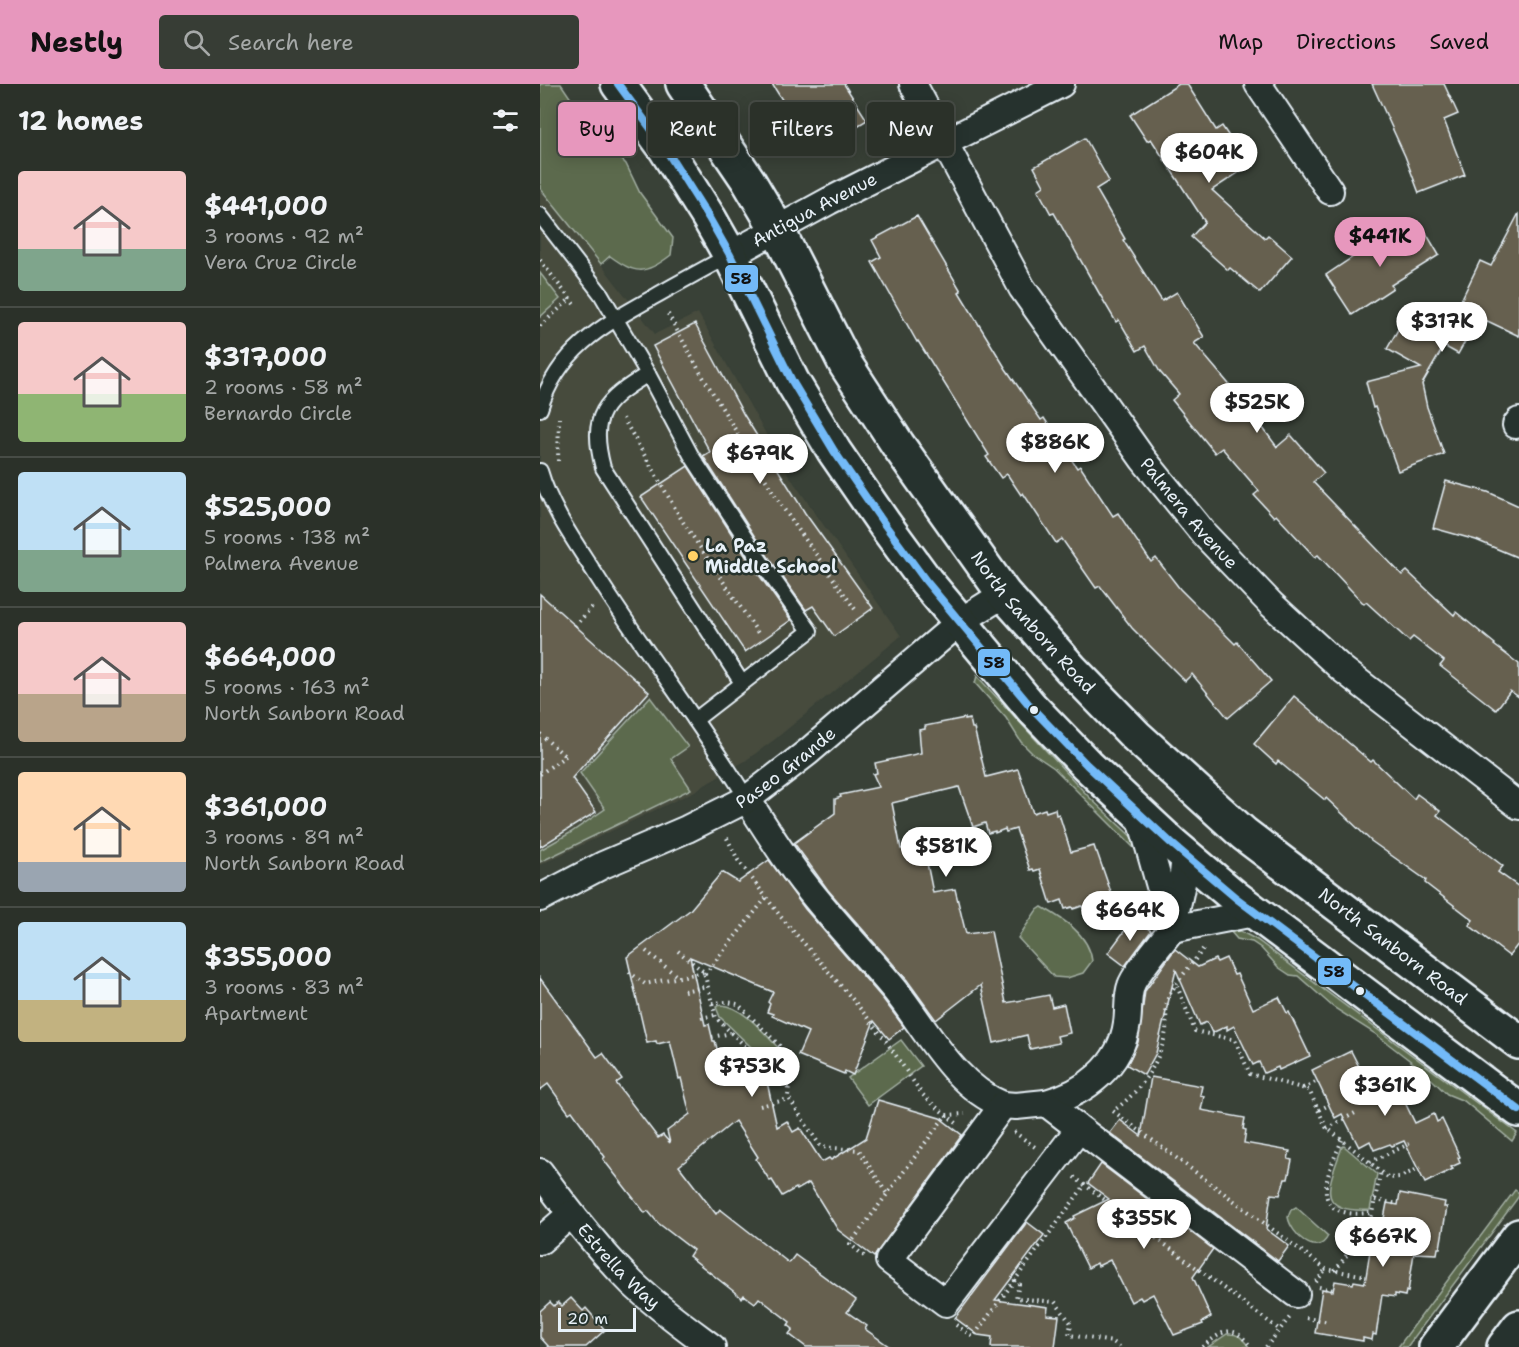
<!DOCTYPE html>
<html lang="en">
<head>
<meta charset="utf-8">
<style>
	:root { --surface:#2b3129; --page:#373d35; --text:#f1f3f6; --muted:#a6a9a8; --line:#474c46; --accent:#e797bd }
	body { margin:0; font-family:"Shantell Sans",sans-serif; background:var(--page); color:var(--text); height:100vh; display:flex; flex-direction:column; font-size:22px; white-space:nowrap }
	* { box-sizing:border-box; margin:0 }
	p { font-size:20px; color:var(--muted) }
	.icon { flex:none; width:33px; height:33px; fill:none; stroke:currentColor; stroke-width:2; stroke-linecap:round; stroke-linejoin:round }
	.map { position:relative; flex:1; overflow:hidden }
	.details { display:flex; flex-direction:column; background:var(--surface); width:540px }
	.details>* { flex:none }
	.banner { position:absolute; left:18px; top:18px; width:570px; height:54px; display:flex; gap:12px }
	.scale { position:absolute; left:18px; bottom:15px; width:78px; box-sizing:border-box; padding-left:6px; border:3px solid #e8f1f8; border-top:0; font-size:16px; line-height:21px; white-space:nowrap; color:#e8f1f8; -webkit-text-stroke:4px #26332d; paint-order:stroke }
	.price { position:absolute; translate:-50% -51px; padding:0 14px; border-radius:21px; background:#fff; color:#222; font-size:20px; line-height:39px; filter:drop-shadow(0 2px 3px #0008) }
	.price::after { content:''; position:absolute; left:50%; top:36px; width:18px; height:14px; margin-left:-9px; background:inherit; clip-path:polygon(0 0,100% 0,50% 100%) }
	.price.current { background:var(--accent); color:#111 }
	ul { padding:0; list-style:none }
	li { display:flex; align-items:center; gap:18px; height:150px; padding:0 18px }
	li+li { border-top:2px solid var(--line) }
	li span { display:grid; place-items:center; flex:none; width:168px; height:120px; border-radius:6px; color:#555 }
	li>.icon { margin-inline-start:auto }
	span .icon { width:72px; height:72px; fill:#fffc; stroke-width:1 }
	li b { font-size:26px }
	h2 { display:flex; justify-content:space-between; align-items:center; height:72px; padding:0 18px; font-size:26px }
	.pill { padding:0 21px; border-radius:6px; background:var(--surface); box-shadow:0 3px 15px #0003,0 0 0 2px var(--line); font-size:21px; line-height:54px }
	.pill.current { background:var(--accent); color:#111 }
	header { display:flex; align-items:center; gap:36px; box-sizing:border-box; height:84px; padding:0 30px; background:var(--accent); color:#111 }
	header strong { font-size:28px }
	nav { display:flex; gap:33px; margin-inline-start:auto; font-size:21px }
	.search { width:420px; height:54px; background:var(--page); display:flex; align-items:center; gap:15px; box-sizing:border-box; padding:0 21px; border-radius:6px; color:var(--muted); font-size:22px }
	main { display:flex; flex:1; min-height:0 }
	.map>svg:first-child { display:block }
	.built { fill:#464b3e }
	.green { fill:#5c6b4d; stroke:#a2aea2; stroke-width:1.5 }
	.building { fill:#66614f; stroke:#e8f1f8; stroke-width:1.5 }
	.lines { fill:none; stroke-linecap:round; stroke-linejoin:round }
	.service-casing { stroke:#e8f1f8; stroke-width:18 }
	.minor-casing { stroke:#e8f1f8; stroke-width:30 }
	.secondary-casing { stroke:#e8f1f8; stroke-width:38 }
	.path { stroke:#e8f1f8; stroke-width:4; stroke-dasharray:1.5 4.5; stroke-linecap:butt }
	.service { stroke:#26332d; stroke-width:14 }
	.minor { stroke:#26332d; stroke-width:26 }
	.secondary { stroke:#26332d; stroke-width:33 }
	.bus-1-casing { stroke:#26332d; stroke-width:12 }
	.bus-1 { stroke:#73baf8; stroke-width:8 }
	.poi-dot { fill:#ffd166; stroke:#26332d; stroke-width:2 }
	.bus-dot { fill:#e8f1f8; stroke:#26332d; stroke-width:2 }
	.labels { text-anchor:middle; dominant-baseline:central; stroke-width:5; stroke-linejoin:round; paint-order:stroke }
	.street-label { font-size:18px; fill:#e8f1f8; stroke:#26332d }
	.poi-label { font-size:18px; font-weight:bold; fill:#e8f1f8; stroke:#26332d; text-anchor:start }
	.line-badge { stroke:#26332d; stroke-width:2 }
	.pale-badge-label { font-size:16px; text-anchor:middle; font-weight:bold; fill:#111 }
</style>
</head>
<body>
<header>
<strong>Nestly</strong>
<div class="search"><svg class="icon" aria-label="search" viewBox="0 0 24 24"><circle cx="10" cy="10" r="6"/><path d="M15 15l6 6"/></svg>Search here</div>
<nav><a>Map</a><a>Directions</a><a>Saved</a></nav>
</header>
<main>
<section class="details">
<h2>12 homes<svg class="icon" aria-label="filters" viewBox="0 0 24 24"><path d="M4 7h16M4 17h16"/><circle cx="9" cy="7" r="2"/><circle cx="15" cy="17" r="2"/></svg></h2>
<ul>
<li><span style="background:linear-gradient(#f6c9c9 65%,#7fa58c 0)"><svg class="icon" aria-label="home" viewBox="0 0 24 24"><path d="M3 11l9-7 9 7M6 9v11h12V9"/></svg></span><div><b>$441,000</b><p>3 rooms · 92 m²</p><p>Vera Cruz Circle</p></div></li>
<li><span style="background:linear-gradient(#f6c9c9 60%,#8fb573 0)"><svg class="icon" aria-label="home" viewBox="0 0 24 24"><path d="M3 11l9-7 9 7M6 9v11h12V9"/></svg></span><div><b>$317,000</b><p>2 rooms · 58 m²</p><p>Bernardo Circle</p></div></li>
<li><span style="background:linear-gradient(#bfe0f5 65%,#7fa58c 0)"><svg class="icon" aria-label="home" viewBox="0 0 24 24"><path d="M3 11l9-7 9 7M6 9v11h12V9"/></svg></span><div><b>$525,000</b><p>5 rooms · 138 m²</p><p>Palmera Avenue</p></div></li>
<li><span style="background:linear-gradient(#f6c9c9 60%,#b9a48a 0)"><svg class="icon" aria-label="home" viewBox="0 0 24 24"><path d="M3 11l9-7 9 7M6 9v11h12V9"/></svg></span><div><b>$664,000</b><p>5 rooms · 163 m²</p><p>North Sanborn Road</p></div></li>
<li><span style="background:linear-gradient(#ffd9b3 75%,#9aa5b1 0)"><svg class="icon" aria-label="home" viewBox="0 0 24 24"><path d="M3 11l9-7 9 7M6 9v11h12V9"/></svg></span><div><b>$361,000</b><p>3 rooms · 89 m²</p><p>North Sanborn Road</p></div></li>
<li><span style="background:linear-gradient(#bfe0f5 65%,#c2b280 0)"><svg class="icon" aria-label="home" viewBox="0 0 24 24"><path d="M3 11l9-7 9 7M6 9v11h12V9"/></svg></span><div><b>$355,000</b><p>3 rooms · 83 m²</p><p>Apartment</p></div></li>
</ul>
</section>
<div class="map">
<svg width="979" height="1263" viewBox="0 0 979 1263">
	<rect width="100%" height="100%" fill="#394137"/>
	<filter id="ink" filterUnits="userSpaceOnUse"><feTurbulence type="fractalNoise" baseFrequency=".0167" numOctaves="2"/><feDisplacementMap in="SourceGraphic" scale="12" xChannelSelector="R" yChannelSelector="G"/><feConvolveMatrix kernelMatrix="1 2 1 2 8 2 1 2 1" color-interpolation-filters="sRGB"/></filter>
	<g filter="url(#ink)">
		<path class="built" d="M0 104 28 138 115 250 158 229 250 393 361 552 234 656 205 677 153 708 0 781Z"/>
		<g class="green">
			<path d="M0 0H21L50 43 86 80 100 109 133 154 131 171C104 192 95 190 70 172L61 180 0 104Z"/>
			<path d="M0 189 20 215 0 233Z"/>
			<path d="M437 592 549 713 597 758 605 775 514 684 492 669 481 658 466 634 435 599Z"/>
			<path d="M110 613 148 663 131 675 151 705 0 778V766L30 749 65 725 40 689Z"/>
			<path d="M502 823C523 835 549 850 552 877L543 889 527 894 514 893 478 854 496 827Z"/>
			<path d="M700 847 717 856 977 1049 972 1057 924 1017 907 1010 881 985 834 949 793 923 758 892 750 891 738 883 721 864 712 858 697 855 691 848Z"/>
			<path d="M180 921C205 922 228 954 245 971 251 979 249 987 242 993L180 933 176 923Z"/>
			<path d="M361 956 381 982 328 1021 308 994Z"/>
			<path d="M804 1062 837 1090 830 1126C773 1129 789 1101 802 1063Z"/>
			<path d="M975 1106 979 1109V1112L867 1263H858Z"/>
			<path d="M756 1123 788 1152C777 1175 751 1150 748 1133L751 1126Z"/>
			<path d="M687 1250C699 1249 702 1254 709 1263H668Z"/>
		</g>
		<g class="building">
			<path d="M232 0H304L327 36 275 68Z"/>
			<path d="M639 0H647L676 46 682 42 696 63 689 68 701 87 672 106 725 154 728 151 752 172 720 209 690 184 688 186 651 153 665 138 611 55 607 57 590 31Z"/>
			<path d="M832 0H904L918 30 904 36 925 91 879 109 865 72Z"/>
			<path d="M545 54 569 97 556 105 585 155 583 156 622 217 637 208 664 253 654 259 699 312 737 363 751 351 784 389 773 398 862 491 867 487 914 531 916 528 955 560 954 561 979 580V613L970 607 956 626 900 582 904 577 873 553 869 557 826 518 824 520 778 471 775 473 736 431 734 433 714 411 719 407 694 378 682 364 675 369 632 316 639 310 620 288 605 262 597 267 579 236 576 238 559 209 514 129 511 130 498 106 504 102 494 83Z"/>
			<path d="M979 129V252L939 233 918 270 904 262 882 300 887 323 904 370 858 387 835 323 833 324 826 298 881 284 847 265 868 228 879 245 894 220 914 231 940 177 951 182Z"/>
			<path d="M377 132 421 207 419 208 466 285 501 336 504 334 537 384 540 382 573 432 578 429 611 478 616 474 640 505 695 560 697 558 731 597 688 634 652 590 645 597 592 544 560 502 556 504 522 455 516 459 483 409 481 411 467 390 461 394 446 373 449 371 378 257 377 258 332 178 341 173 332 156Z"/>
			<path d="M859 142 870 159 886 149 899 171 851 201 853 204 812 231 786 191Z"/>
			<path d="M155 240 204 331 265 429 333 524 294 552 273 522 266 526 222 464 163 372 170 368 113 262Z"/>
			<path d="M148 382 207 474 251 536 205 568 101 413Z"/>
			<path d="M906 397 948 408 979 422V474L936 456 893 444Z"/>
			<path d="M0 510 109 608 32 694 56 728 0 763Z"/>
			<path d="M754 612 831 678 833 676 874 715 877 710 900 727 897 731 963 782 958 788 979 803V859L969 872 929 841 933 836 885 799 886 796 831 757 786 714 785 716 738 677 736 680 714 660Z"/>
			<path d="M425 634V636L430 635 432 644H434L446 693 478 685 493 729 505 725 506 728 515 725 516 731 519 730 531 768 554 762 556 768H557L573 814 543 824 542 822 533 825 532 823 525 825 522 816 511 820 500 785 494 787 493 785 490 786 476 745 466 748 465 745 455 749V747L448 749 445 739 433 743 419 703 352 719 361 765 381 764 382 769H385L393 809 415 805 426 850 451 847 466 919 509 911 512 923 524 920 530 949 517 952 519 959 490 965 487 951 454 959 441 901 396 936 367 896 288 806 254 759 295 729V715L301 713 300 711 339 703 333 690 337 689 335 679 381 669 379 646 385 645V642Z"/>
			<path d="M229 776 265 825 343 915 364 943 349 955 334 937 313 991 305 987 304 990 258 971 268 948 232 932 233 930 227 928 230 920 228 918 233 908 150 873 165 941 169 940 173 957H175L182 984 204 982V985L210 984 212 992 225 989 237 1043 247 1037 253 1048 260 1044 282 1078 289 1074 291 1076 326 1054 338 1016 400 1034 422 1051 334 1173 298 1146 269 1099 257 1106 256 1104 242 1112 232 1096 230 1097 216 1075 218 1073 195 1037 139 1082 176 1130 180 1125 249 1179 255 1171 316 1216 307 1228 327 1242 325 1245 350 1263H266L249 1250 253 1245 248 1241 250 1238 219 1214 215 1219 204 1211 202 1214 149 1172 153 1166 118 1139 108 1127 105 1129 63 1075 65 1073 32 1027 29 1029 8 1000 0 1006V894L57 973 63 969 82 995 76 999 118 1054 123 1051 130 1059 127 1047 150 1030 141 994 139 995 130 957 117 960 116 957 107 959 87 873 150 826 182 788 198 798Z"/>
			<path d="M594 834 611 847 585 882 568 869Z"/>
			<path d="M635 865 658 883 675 875 677 878 686 874 694 891 697 890 713 925 739 913 747 929 749 928 770 972 739 986 738 983 724 989 719 978 713 981 694 942 687 946V942L672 949 667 938 660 941 636 886 616 969 604 991 587 981 598 958 605 907Z"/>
			<path d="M811 967 832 1008 855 998 875 1039 894 1030 897 1038 902 1035 920 1073 918 1074 920 1079 911 1083 913 1085 885 1099 864 1057 852 1062 850 1060 834 1066 830 1057 819 1063 802 1030 795 1034 772 986Z"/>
			<path d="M611 993 662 1002 660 1011 664 1012 661 1026 705 1034 703 1045 706 1046 704 1059 750 1067 748 1075 752 1076 748 1095H745L740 1111 731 1110 726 1145 749 1162 738 1177 570 1049 580 1036 601 1052Z"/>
			<path d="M561 1080 673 1165 653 1193 671 1233 662 1238 663 1240 634 1251 613 1210 602 1216 600 1213 591 1218 570 1176 558 1182 557 1179 548 1184 526 1139 535 1134 534 1132 569 1115 548 1099Z"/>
			<path d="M860 1109 905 1118 904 1123H907L900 1164H898L897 1170 874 1169 868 1208 866 1207 865 1212 855 1210V1213L842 1211 836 1251 833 1250 832 1256 823 1254V1257L775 1249 782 1205 793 1207 795 1197 813 1200 814 1197 825 1199 832 1154 840 1155 847 1119 858 1121Z"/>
			<path d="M487 1138 504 1151 455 1216 508 1223 507 1231 519 1232 515 1263H451L452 1253 438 1251 415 1234Z"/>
			<path d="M31 1214 43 1227 46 1224 65 1246 46 1263H9L0 1253V1227L10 1218 14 1222 18 1218 22 1222Z"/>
		</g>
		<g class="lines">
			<defs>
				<g id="service">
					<path d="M0 131 61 210 108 290 151 371 215 469 270 547 155 636"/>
					<path d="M108 290C64 317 49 330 63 384L202 599"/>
					<path d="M0 325C18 266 62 242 112 214 138 199 164 185 190 171"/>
					<path d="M0 387C11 425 35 458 56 491 104 567 160 638 207 715"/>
				</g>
				<g id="minor">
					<path id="s1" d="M373 0 482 204 603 375 664 450 731 520 802 585 979 722"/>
					<path d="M718 0 790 107"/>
					<path id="s2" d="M190 171 289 117 521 0"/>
					<path d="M976 341 979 337"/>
					<path d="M207 715C226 745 244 774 266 802 294 838 326 871 355 906 387 946 413 1001 463 1021"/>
					<path d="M645 772 642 799 632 845 714 829"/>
					<path id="s3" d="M0 814 63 781 147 745 207 715 268 668 421 537 464 510"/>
					<path d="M506 1019C545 1009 581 982 587 939 589 927 587 913 591 902 594 891 623 857 632 845L600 731"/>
					<path d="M539 1045 406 1219 349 1176 463 1021 476 1022 506 1019 756 1210"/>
					<path id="s4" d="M0 1088C28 1127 58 1165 92 1199 117 1223 145 1243 172 1263"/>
					<path d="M0 1157 31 1130"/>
				</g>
				<g id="secondary">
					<path d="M78 0 125 64 169 134 190 171 252 297 294 367 345 441 386 497 491 623 547 681 631 759 696 814 979 1026"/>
					<path id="s5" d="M143 0 208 96 237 145 306 281 358 361 464 510 531 585 596 652 704 750 979 958"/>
					<path d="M896 1263 979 1152"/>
					<path d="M964 1263 979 1243"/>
				</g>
			</defs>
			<use href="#service" class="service-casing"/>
			<use href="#minor" class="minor-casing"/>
			<use href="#secondary" class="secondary-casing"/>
			<g class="path">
				<path d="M0 176 34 220"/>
				<path d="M128 230 160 288 243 424 317 528"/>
				<path d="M0 242 30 215"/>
				<path d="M83 334 143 438 220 552"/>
				<path d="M18 377 19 334"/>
				<path d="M35 542 52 523"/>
				<path d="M97 597 100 592"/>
				<path d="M0 650 25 672"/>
				<path d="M0 690 27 671"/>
				<path d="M187 754 198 776 241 833 315 918 346 957 382 1010 395 1022 419 1041"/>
				<path d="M663 865C654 878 633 901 628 914 625 924 627 937 626 947 620 979 600 1008 573 1027L786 1185 826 1192"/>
				<path d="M106 867 138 893"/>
				<path d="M138 867 164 888 176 934 248 1004"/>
				<path d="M89 888 105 900 164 888"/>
				<path d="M165 890 226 814"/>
				<path d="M637 902 655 947 695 956 710 990 769 1006 786 1043 849 1094 860 1093 880 1084"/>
				<path d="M144 907 167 902"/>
				<path d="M172 919 187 918 198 920 249 971 252 984 249 999 248 1013 281 1063 319 1066 347 1110"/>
				<path d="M161 934 175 931"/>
				<path d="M172 953 191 949"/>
				<path d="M178 978 213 970"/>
				<path d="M212 991 230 987"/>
				<path d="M763 1004 778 997"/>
				<path d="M220 1022 249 1015"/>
				<path d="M779 1026 789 1021"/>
				<path d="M787 1044 817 1028"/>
				<path d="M474 1048 495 1063"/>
				<path d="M802 1056C794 1076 769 1120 804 1128 813 1131 824 1129 833 1129"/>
				<path d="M830 1078 869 1060"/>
				<path d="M534 1093 740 1246"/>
				<path d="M835 1116 858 1120"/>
				<path d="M826 1146 854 1150"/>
				<path d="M813 1164 830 1166"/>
				<path d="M324 1172 310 1160 406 1031 425 1030"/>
				<path d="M795 1187 830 1139 841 1087"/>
				<path d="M474 1196 479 1200 476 1214 515 1218 531 1239 529 1251 573 1258 580 1263"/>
				<path d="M776 1198 786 1185"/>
				<path d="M779 1203 793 1206"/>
				<path d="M766 1234 789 1238"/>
				<path d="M416 1241 433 1253 545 1101"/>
				<path d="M662 1263C683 1247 692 1238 711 1263"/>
				<path d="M726 1263 750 1233"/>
			</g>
			<use href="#service" class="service"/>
			<use href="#minor" class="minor"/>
			<use href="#secondary" class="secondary"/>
			<defs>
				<path id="bus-1" d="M78 0 125 64 169 134 190 171 252 297 294 367 345 441 386 497 491 623 547 681 631 759 696 814 979 1026"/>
			</defs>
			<use href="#bus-1" class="bus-1-casing"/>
			<use href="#bus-1" class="bus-1"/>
		</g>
	</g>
	<circle class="poi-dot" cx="153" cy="472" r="6"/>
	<g class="bus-dot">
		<circle cx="494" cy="626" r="5"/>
		<circle cx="820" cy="907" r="5"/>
	</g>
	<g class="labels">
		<g class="street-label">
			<text stroke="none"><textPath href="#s2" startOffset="96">Antigua Avenue</textPath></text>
			<text stroke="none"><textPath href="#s1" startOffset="512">Palmera Avenue</textPath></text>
			<text stroke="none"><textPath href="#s5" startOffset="644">North Sanborn Road</textPath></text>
			<text stroke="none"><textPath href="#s3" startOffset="279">Paseo Grande</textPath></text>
			<text stroke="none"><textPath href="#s5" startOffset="1130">North Sanborn Road</textPath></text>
			<text stroke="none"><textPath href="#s4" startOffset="123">Estrella Way</textPath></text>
		</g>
		<g class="poi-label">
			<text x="165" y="462">La Paz<tspan x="165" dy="21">Middle School</tspan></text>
		</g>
	</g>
	<g class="line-badge">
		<rect x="184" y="180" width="35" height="29" rx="6" fill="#73baf8"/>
		<rect x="437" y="564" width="34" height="29" rx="6" fill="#73baf8"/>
		<rect x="777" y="873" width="35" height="29" rx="6" fill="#73baf8"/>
	</g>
	<g class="pale-badge-label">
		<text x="201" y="200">58</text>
		<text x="454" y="584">58</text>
		<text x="794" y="893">58</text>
	</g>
</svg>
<div class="scale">20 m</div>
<b class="price" style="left:669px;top:100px">$604K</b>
<b class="price current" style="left:840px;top:184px">$441K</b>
<b class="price" style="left:902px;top:269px">$317K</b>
<b class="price" style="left:717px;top:350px">$525K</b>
<b class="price" style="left:515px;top:390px">$886K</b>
<b class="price" style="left:220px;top:401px">$679K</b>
<b class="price" style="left:406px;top:794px">$581K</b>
<b class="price" style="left:590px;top:858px">$664K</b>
<b class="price" style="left:212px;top:1014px">$753K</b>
<b class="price" style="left:845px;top:1033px">$361K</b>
<b class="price" style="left:604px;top:1166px">$355K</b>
<b class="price" style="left:843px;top:1184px">$667K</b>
<div class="banner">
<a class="pill current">Buy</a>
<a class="pill">Rent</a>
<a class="pill">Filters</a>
<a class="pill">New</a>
</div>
</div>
</main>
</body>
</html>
